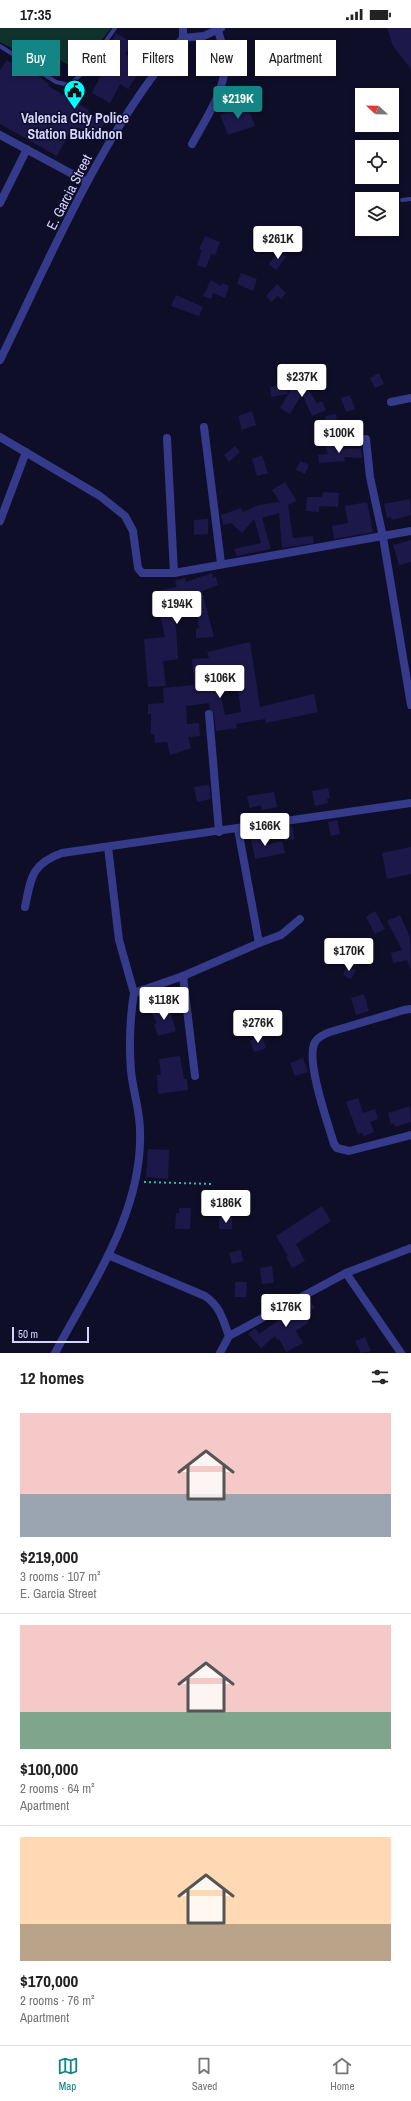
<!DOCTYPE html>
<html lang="en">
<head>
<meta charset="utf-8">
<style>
	:root { --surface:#fff; --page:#f6f6f6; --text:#222; --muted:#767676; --line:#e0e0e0; --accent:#138584 }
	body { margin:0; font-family:"Archivo Narrow",sans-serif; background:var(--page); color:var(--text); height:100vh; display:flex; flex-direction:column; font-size:15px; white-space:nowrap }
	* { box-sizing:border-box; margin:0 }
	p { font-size:13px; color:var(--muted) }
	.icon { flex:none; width:22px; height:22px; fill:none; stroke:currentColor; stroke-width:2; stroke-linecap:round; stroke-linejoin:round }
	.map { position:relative; height:1325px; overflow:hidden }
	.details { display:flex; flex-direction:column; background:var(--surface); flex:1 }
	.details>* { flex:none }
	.hud { position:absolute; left:12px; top:12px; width:387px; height:36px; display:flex; gap:8px }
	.needle { width:26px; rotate:292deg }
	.tools { position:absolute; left:355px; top:60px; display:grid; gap:8px }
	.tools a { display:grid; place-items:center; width:44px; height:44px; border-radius:0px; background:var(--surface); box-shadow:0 2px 6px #0003; font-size:20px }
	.scale { position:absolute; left:12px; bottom:10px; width:77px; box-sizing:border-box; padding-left:4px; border:2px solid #d4d4ff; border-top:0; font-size:11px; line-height:14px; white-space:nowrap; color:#d4d4ff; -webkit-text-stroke:3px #0f0e28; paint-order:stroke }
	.price { position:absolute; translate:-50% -34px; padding:0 9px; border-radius:4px; background:#fff; color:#222; font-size:13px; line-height:26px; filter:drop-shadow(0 1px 2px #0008) }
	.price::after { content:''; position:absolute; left:50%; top:24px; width:12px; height:9px; margin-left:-6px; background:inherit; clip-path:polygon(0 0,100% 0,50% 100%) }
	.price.active { background:var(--accent); color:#fff }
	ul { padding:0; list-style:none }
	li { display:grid; align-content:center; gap:8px; height:212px; padding:0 20px }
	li+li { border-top:1px solid var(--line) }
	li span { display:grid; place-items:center; height:124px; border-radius:0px; color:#555 }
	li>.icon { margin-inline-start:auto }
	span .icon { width:72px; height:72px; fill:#fffc; stroke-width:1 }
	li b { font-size:17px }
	h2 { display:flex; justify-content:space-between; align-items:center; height:48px; padding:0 20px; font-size:17px }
	.pill { padding:0 14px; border-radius:0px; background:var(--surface); box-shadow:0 2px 6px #0003; font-size:14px; line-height:36px }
	.pill.active { background:var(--accent); color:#fff }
	.status { display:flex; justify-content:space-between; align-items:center; height:28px; padding:0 20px; background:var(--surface); direction:ltr }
	.status svg { height:11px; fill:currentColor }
	.dock { display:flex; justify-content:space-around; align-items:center; height:56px; border-top:1px solid var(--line); background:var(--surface); font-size:11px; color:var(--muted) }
	.dock a { display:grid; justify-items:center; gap:2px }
	.dock .active { color:var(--accent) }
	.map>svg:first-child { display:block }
	.green { fill:#10322d }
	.building { fill:#1d184a; fill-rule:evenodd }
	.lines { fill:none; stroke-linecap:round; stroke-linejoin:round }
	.path { stroke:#27c1a6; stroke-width:2; stroke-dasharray:2 3; stroke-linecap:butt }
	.service { stroke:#353b8a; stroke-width:4 }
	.minor { stroke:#353b8a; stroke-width:8 }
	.labels { text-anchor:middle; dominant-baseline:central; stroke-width:3; stroke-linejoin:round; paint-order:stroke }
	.poi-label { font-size:14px; font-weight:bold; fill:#d4d4ff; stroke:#0f0e28 }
	.street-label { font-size:14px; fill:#d4d4ff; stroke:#0f0e28 }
</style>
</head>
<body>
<div class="status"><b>17:35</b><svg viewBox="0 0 49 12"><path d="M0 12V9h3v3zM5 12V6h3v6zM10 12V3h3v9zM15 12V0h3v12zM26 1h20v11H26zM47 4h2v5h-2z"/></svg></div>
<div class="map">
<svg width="411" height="1325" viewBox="0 0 411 1325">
	<rect width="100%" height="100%" fill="#0f0e28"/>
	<path class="green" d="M0 0H111L78 43 32 15 24 27 0 14Z"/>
	<g class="building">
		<path d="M387 0H411V41L393 18Z"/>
		<path d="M116 5 132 15 125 26 143 38 128 61 120 56 110 75 92 65 102 45 94 41Z"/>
		<path d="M7 32 28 45 30 42 37 47 49 56 48 58 89 82 88 84 105 95 95 110 78 99 76 103 72 100 57 128 0 96V42Z"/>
		<path d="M247 77 255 98 228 107 220 87Z"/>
		<path d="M289 199 295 206 288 212 282 206Z"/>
		<path d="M205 208 220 214 215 227 211 226 206 240 197 237 202 222 199 221Z"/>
		<path d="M279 223 286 229 276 242 269 236Z"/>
		<path d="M241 245 257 251 253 263 237 256Z"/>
		<path d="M211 252 221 258 222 255 229 258 225 270 213 265 211 271 203 268Z"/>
		<path d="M277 256 286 265 281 271 278 268 271 274 266 268Z"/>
		<path d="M176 267 203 279 199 288 171 278Z"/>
		<path d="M379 345 384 356 375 360 370 350Z"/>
		<path d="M299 346 304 354 313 349 307 359 317 376 322 373 326 382 312 388 302 366 290 386 280 380 290 363 299 358 294 348Z"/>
		<path d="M286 356 288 366 271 369 270 359Z"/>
		<path d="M350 367 355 381 346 384 341 370Z"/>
		<path d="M252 383 256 397 242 402 238 388Z"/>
		<path d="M336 386 338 399 327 401 325 388Z"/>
		<path d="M336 412 338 421 361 420 362 430 344 429 345 433 319 435 318 427 328 426 325 416Z"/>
		<path d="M235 418 240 424 229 434 224 427Z"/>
		<path d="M262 427 268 445 257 448 252 431Z"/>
		<path d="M300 433 309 437 305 446 296 442Z"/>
		<path d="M285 454 297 473 288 477 293 510 313 508 314 515 282 520 279 485 262 490 271 521 237 528 234 521 261 515 254 491 242 505 231 495 223 497 221 487 241 480 243 484 259 477 280 474 272 462Z"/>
		<path d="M323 464 339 465 338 479 319 478V484L306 483 307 469H322Z"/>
		<path d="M410 471 411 487 392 492 391 489 387 490 384 476Z"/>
		<path d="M367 474 373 504 334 511 332 498 348 495 345 478Z"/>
		<path d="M208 491V506L194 507V492Z"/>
		<path d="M411 512V534L399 537 393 517Z"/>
		<path d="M212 545 213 550 216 549 218 557 202 563 214 609 196 610V601L199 600 196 575 172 578 176 600 178 631 163 633 166 658 148 659 144 611 165 609 159 582 164 581 160 562 177 559 175 553 185 550 186 554Z"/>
		<path d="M250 614 260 679 314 666 318 684 266 695 265 691 236 696 237 700 216 703 214 685 210 681 209 675 186 678 187 696 199 695 200 708 188 709 191 720 170 727 167 714 155 715 154 706H151V686H148V676L164 675 163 660 194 657 192 631 209 630 207 624ZM238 662 241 684 225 687 220 664Z"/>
		<path d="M209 757 211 771 197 774 194 759Z"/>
		<path d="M328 760 330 770 327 771 328 775 315 778 312 763Z"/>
		<path d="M274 764 277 779 262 782 261 777 250 780 247 768Z"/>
		<path d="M337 792 340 806 331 808 328 794Z"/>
		<path d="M292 798 295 811 284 813 282 799Z"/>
		<path d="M262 804 265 817 282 813 285 825 255 831 250 806Z"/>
		<path d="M411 819V846L387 851 382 825Z"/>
		<path d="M375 883 385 901 375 906 366 889Z"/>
		<path d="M400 887 410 909 411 942 407 932 393 935 391 925 402 922 387 893Z"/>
		<path d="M347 938 356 942 351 951 343 947Z"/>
		<path d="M364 966 369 983 356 987 351 970Z"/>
		<path d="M168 977 176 1003 158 1008 154 996 157 995 152 985Z"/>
		<path d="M262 1008 266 1020 254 1024 250 1013Z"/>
		<path d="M180 1028 184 1051H187L188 1062 158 1066 157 1047H161L159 1031Z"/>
		<path d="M303 1030 308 1044 295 1048 290 1035Z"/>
		<path d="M358 1070 363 1085 375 1081 378 1091 370 1094 374 1104 364 1108 362 1105 358 1106 346 1074Z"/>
		<path d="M410 1078 411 1094 395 1099 394 1095 391 1096 388 1085Z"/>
		<path d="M148 1121 169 1122 168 1151 146 1149Z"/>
		<path d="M322 1178 331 1193 296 1216 305 1233 292 1240 286 1229 288 1228 276 1208Z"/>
		<path d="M179 1180H191L190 1201H175L176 1185H179Z"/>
		<rect x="219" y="1190" width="13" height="11"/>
		<path d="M241 1222 243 1233 232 1236 229 1225Z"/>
		<path d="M272 1238 274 1255 262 1256 260 1240Z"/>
		<path d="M235 1254H247L246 1269H235Z"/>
		<path d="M309 1271 315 1280 304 1286 309 1294 296 1303 303 1315 286 1324 279 1311 277 1312 275 1308 261 1320 248 1306 255 1300 259 1306 286 1287 284 1284Z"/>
		<path d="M365 1309 371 1323 361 1325 355 1313Z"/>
	</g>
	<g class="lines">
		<path class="path" d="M144 1154 213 1156"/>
		<g class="service">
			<path d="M0 18 56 54 69 57 85 43 115 0"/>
			<path d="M402 172 411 171"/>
		</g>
		<g class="minor">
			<path d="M183 10V0"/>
			<path d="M0 107 87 154"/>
			<path d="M192 116C205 92 223 66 225 39 226 26 221 14 218 2"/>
			<path d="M0 175 27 121"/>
			<path d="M0 332C54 222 102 104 183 10L204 8 221 0"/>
			<path d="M391 374 411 370"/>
			<path d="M204 399 221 535"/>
			<path d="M0 409 100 468 125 488 133 503 138 540 142 545H174L411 503"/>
			<path d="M167 410 174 545"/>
			<path d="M366 411 370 449 383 509 411 677"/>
			<path d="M0 493 26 424"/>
			<path d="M209 686 219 804"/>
			<path d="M238 801 259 915 281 907 300 891"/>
			<path d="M108 819 119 912 134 965 183 948 259 915"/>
			<path d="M25 879C31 850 31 836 62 825L411 775"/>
			<path d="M183 948 195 1048"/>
			<path d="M411 981 404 982 330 1004C324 1006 319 1008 315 1014 305 1032 328 1095 334 1116L337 1120 349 1123 411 1107"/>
			<path d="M108 1227 205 1268C220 1278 223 1292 229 1308"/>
			<path d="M346 1245 401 1325"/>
			<path d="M55 1325C91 1257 143 1184 140 1103 140 1083 133 1063 131 1043 129 1018 130 990 134 965"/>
			<path d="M220 1325 229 1308 346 1245 411 1220"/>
		</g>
	</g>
	<defs>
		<symbol id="civic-pin" viewBox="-11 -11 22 30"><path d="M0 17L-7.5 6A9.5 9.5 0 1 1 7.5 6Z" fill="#00fffc" stroke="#0f0e28"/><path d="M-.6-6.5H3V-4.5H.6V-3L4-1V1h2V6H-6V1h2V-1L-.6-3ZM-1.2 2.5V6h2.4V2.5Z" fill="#111"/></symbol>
	</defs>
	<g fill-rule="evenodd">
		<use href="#civic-pin" x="62" y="50" width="25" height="34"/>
	</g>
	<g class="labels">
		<g class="poi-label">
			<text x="75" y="90">Valencia City Police<tspan x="75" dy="16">Station Bukidnon</tspan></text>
		</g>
		<g class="street-label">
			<text transform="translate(69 164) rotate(-63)">E. Garcia Street</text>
		</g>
	</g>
</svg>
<div class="tools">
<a><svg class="needle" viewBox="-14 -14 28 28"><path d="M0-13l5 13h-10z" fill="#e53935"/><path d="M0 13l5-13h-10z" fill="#767676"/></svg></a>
<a><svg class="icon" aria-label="locate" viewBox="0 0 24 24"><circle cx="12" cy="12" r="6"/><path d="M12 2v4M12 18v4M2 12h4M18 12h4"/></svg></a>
<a><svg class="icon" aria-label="layers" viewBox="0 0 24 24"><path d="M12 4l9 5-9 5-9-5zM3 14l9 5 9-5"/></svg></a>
</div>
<div class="scale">50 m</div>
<b class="price active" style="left:238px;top:92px">$219K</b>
<b class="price" style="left:278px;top:232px">$261K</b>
<b class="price" style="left:302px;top:370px">$237K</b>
<b class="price" style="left:339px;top:426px">$100K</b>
<b class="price" style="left:177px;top:597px">$194K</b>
<b class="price" style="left:220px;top:671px">$106K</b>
<b class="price" style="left:265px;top:819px">$166K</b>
<b class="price" style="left:349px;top:944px">$170K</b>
<b class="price" style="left:164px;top:993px">$118K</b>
<b class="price" style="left:258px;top:1016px">$276K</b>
<b class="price" style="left:226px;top:1196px">$186K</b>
<b class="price" style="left:286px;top:1300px">$176K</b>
<div class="hud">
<a class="pill active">Buy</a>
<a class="pill">Rent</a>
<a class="pill">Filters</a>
<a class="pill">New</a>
<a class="pill">Apartment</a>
</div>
</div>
<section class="details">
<h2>12 homes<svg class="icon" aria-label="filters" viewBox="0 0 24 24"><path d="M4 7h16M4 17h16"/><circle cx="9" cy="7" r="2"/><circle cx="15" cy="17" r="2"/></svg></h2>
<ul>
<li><span style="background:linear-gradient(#f6c9c9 65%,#9aa5b1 0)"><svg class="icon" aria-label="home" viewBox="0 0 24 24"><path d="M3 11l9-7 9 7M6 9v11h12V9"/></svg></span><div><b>$219,000</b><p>3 rooms · 107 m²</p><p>E. Garcia Street</p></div></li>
<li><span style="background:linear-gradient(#f6c9c9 70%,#7fa58c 0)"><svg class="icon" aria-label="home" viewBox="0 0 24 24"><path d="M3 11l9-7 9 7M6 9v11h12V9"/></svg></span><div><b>$100,000</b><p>2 rooms · 64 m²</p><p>Apartment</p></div></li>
<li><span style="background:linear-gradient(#ffd9b3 70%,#b9a48a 0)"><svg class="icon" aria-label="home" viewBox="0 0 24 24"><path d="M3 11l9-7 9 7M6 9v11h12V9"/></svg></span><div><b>$170,000</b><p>2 rooms · 76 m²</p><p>Apartment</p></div></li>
</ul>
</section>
<nav class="dock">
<a class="active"><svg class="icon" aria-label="map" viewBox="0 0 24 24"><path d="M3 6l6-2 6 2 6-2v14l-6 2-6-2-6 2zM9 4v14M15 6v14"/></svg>Map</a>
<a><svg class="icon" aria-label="saved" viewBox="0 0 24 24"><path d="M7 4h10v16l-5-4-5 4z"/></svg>Saved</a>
<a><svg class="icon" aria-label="home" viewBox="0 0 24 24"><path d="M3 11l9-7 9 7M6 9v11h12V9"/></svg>Home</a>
</nav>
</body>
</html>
